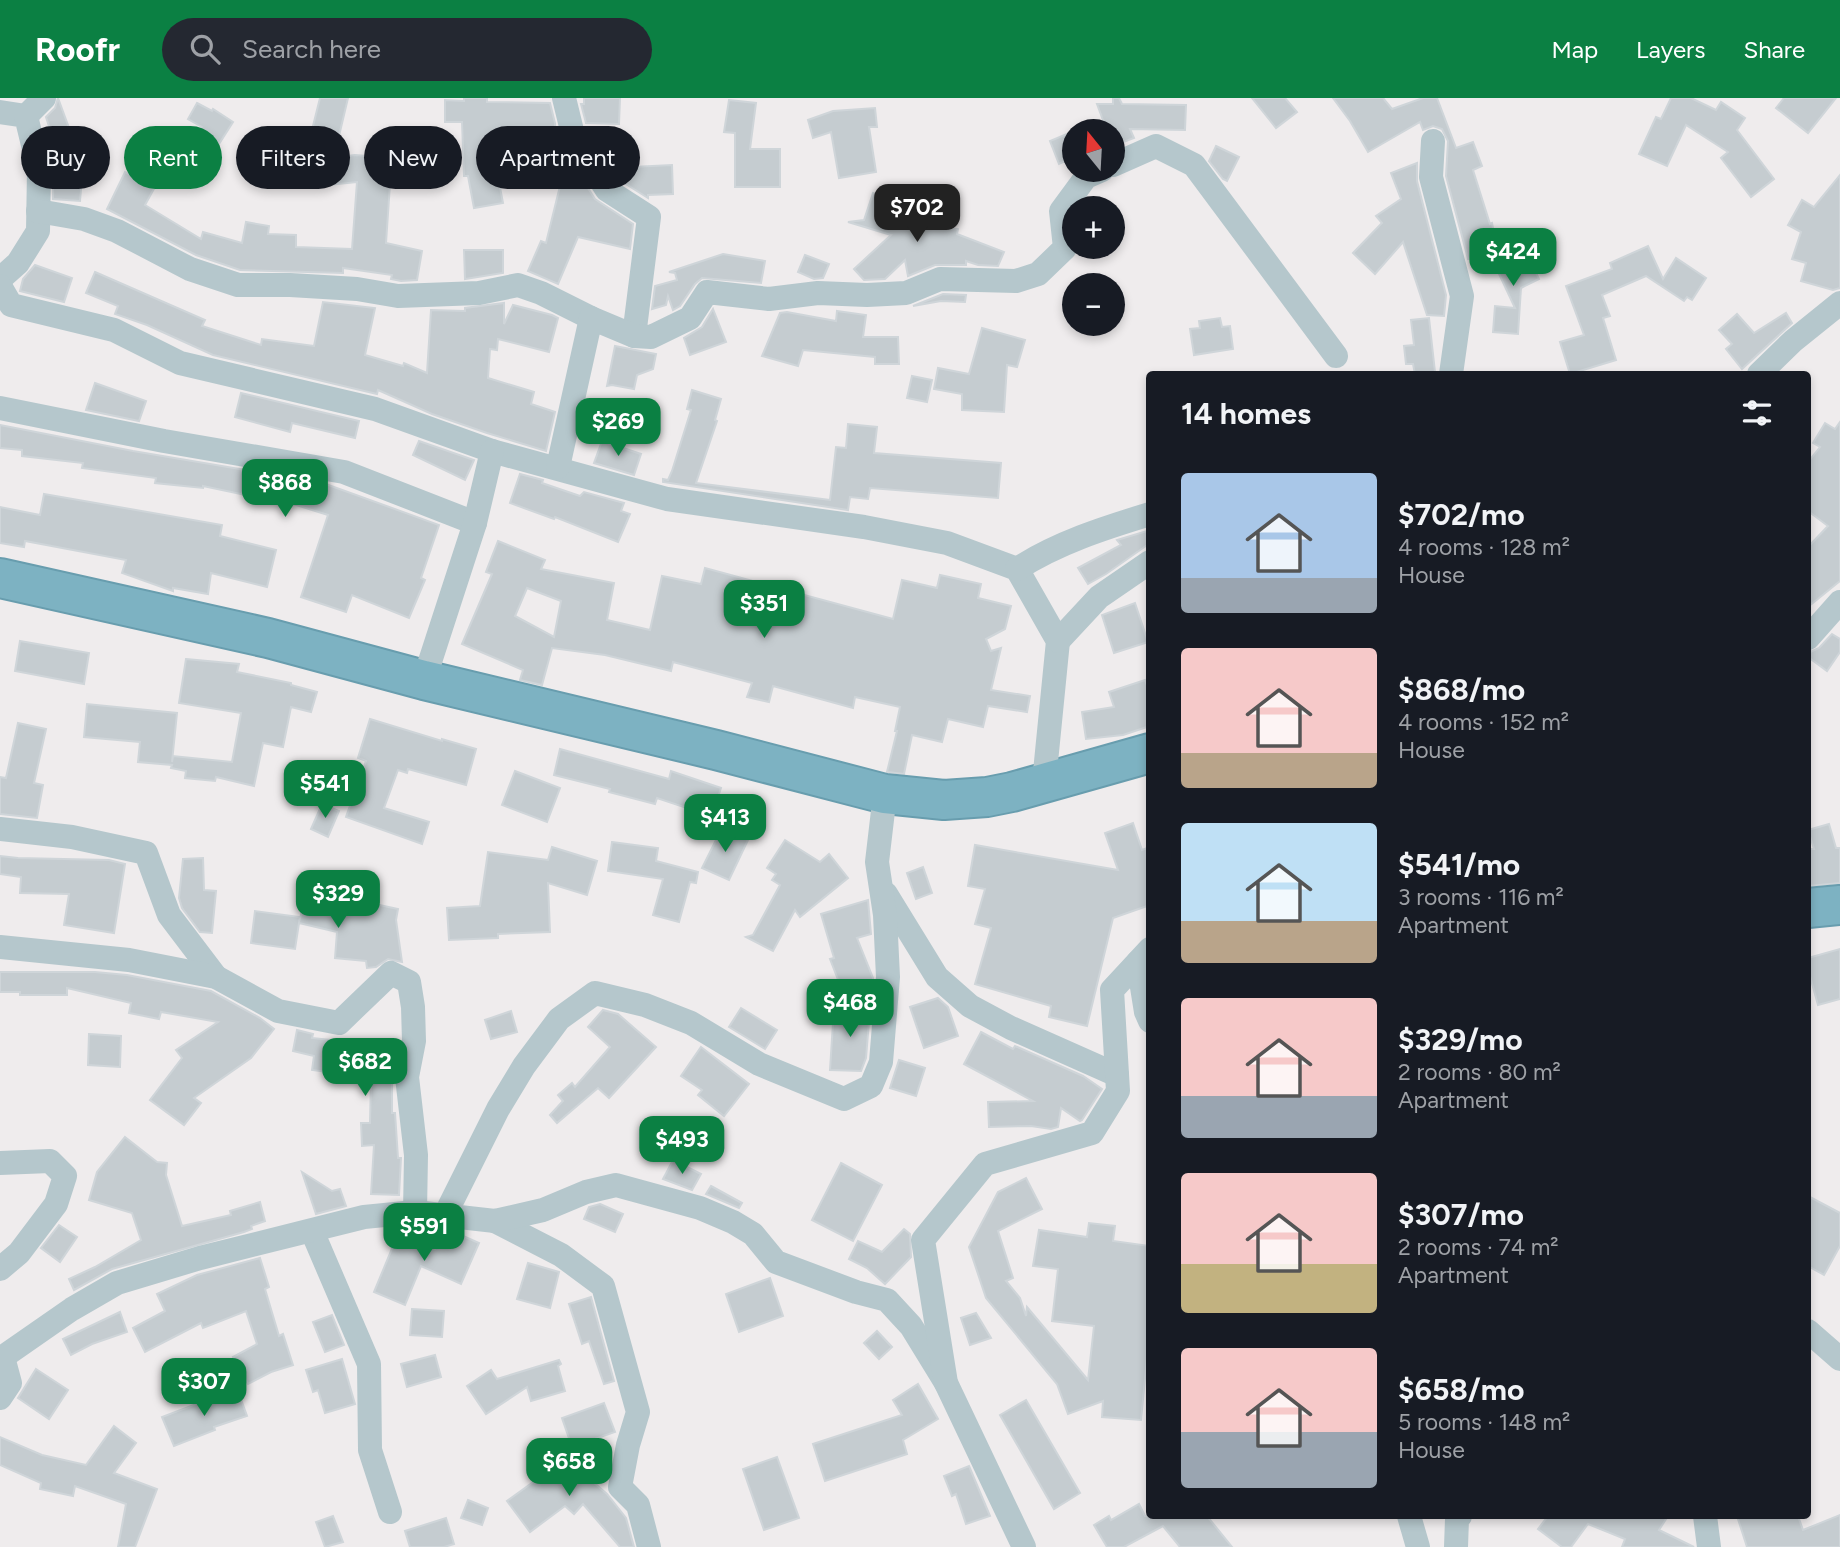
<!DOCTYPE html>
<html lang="en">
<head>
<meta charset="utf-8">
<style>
	:root { --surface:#171b24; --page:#242831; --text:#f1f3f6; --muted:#9ea1a6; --accent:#0b8043 }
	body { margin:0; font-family:Figtree,sans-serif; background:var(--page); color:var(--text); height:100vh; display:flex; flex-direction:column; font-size:26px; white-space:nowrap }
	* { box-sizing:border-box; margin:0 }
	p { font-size:23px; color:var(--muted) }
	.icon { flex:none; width:38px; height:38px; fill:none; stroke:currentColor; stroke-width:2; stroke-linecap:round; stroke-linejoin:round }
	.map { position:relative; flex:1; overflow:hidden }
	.sheet { position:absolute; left:1146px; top:273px; width:665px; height:1148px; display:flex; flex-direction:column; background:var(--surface); border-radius:7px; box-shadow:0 4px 10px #0003 }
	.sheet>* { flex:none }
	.hud { position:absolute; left:21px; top:28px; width:665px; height:63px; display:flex; gap:14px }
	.needle { width:46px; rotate:342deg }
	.fabs { position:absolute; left:1062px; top:21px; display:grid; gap:14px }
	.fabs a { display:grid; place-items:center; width:63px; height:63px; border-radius:50%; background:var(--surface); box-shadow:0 4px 10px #0003; font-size:35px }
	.price { position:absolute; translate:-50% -60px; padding:0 16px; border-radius:14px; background:var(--accent); color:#fff; font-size:23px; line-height:46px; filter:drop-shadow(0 2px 4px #0008) }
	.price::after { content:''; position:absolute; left:50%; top:42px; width:21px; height:16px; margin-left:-10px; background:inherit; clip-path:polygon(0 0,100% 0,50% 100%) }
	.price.current { background:#222; color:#fff }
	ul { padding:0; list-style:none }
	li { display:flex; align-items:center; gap:21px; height:175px; padding:0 35px }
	li span { display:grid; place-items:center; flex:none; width:196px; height:140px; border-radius:7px; color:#555 }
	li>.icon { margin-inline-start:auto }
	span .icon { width:84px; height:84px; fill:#fffc; stroke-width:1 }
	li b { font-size:30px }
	h2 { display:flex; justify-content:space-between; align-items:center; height:84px; padding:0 35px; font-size:30px }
	.tag { padding:0 24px; border-radius:32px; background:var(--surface); box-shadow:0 4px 10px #0003; font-size:24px; line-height:63px }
	.tag.current { background:var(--accent); color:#fff }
	header { display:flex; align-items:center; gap:42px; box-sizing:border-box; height:98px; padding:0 35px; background:var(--accent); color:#fff }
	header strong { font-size:33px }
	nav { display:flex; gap:38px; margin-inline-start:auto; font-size:24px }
	.search { width:490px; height:63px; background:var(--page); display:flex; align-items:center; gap:18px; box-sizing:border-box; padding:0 24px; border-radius:38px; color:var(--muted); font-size:26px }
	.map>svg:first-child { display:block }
	.building { fill:#c5ccd0; stroke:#cfd5d9; stroke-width:2; fill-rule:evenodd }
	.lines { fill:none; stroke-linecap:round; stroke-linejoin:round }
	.highway-casing { stroke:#689dae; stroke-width:42 }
	.street { stroke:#b5c7cc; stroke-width:24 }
	.highway { stroke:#7db2c2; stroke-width:38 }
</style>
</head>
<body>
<header>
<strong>Roofr</strong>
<div class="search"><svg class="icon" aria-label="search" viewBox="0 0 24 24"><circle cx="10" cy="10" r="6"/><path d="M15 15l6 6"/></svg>Search here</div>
<nav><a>Map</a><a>Layers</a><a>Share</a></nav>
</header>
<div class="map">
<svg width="1840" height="1449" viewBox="0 0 1840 1449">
	<rect width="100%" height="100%" fill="#efeced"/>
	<g class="building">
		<path d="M58 0 83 68 80 103 53 101 54 44 46 19 55 10Z"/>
		<path d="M320 0H348L339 38 312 32Z"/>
		<path d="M464 0H487V4L550 5 555 25 554 56 557 57V61L570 62 595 101 633 126 630 151 578 139 558 186 528 173 541 143 546 145 560 88 498 79 503 105 474 110 468 78H464L462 24H445V2L464 3Z"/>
		<path d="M584 0H620L619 26 586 25 581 6H584Z"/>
		<path d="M1113 0H1119L1122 6 1186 7 1185 32 1130 31 1134 40 1113 48V33H1107L1097 6H1113Z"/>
		<path d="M1252 0H1285L1297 14 1276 30Z"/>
		<path d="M1333 0H1383L1392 11 1423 0H1437L1456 50 1473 44 1482 68 1473 72 1490 126 1492 125 1498 155 1468 161 1446 78 1448 43 1442 31 1433 28 1423 32 1420 24 1368 54 1350 23Z"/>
		<path d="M1671 0H1691L1716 12 1721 4 1745 20 1737 32 1774 81 1751 99 1721 60 1728 54 1686 27 1667 68 1639 56 1656 19 1661 21Z"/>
		<path d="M1784 0H1836L1808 35 1776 10Z"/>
		<path d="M729 2 756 5 750 51H780V89H735V35L724 34Z"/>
		<path d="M197 5 212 13 213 11 233 24 217 49 197 36 202 29 188 21Z"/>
		<path d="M875 10 877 29H869L876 74 839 80 831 34 813 40 808 22 833 13Z"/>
		<path d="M1074 33V59L1059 66 1050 43Z"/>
		<path d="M1216 48 1239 59 1227 83 1223 81 1209 63Z"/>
		<path d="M355 57 403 61 402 86H390L386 145 422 153 417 182 401 183 391 181 392 177 343 170V175L240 172 196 157 107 111 125 74 155 89 145 107 201 141 203 134 242 145 246 124 269 128 268 136 296 137V149L352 151 357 84 309 89 306 63Z"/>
		<path d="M1417 65V83L1446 197 1444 218 1427 217 1403 144 1375 176 1353 155 1382 125 1376 118 1401 101 1391 75Z"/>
		<path d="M608 66H611V70L672 67 673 96 648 97V100L618 81Z"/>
		<path d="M1840 77V190L1833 192 1801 183 1806 165 1792 161 1801 134 1788 127 1802 102 1814 109Z"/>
		<path d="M873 95 895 102 890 119 920 116 922 127 958 131 957 136 1004 154 998 168 978 167 966 163V167H935L908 178 905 162 885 181 864 182 854 171 891 137 848 124 864 122Z"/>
		<path d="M1523 148 1539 181 1521 190 1518 236 1493 234 1495 208 1515 210 1493 163Z"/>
		<path d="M1648 148 1663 181 1676 160 1706 180 1692 202 1687 199 1684 203 1646 178 1602 197 1610 218 1603 220 1616 262 1570 276 1560 244 1584 237 1566 188 1612 171 1610 165Z"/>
		<path d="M464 152H503V175L465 181Z"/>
		<path d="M723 156 765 163 761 185 702 180 695 186 680 208 673 212 668 198 666 207 652 211 655 188 677 182 675 175 669 174Z"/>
		<path d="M805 157 829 166 823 180 814 181 798 174Z"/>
		<path d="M35 167 72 180 64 204 20 193 23 181Z"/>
		<path d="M95 174 205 222 202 228 261 247 262 241 314 248 323 204 375 210 365 257 403 268 404 265 427 275 431 212 465 213V210L504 205V226L513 207 552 217 558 220 549 254 498 241 497 252 490 251 488 280 534 294 531 306 555 314 546 353 487 335 432 316 378 292 377 296 213 257 147 227 115 216 118 208 86 195Z"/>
		<path d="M943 196 966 197 965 204 941 203 913 208Z"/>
		<path d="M713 211 726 244 690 257 684 240 702 229Z"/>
		<path d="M837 213 866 217 863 239H898L899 266H875V259L803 252 798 268 762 258 780 215 787 214 836 223Z"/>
		<path d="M1786 215 1792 225 1742 271 1726 251 1732 246 1719 232 1737 216 1754 235Z"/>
		<path d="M1220 220 1222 229 1230 228 1233 251 1194 257 1190 231 1200 230 1199 223Z"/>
		<path d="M1429 220 1435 274 1415 276 1413 266H1406L1404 248 1414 247 1411 222Z"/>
		<path d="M982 230 1025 242 1017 269 1007 267 1004 314 962 312V296L934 291 938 270 969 276Z"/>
		<path d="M615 248 656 256 653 271 637 277 634 291 612 287 607 288Z"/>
		<path d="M912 278 932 282 927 304 907 300Z"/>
		<path d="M95 285 146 303 139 323 86 312Z"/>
		<path d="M692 292 721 301 715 322 717 323 696 385 830 402 836 349 846 350 848 326 877 329 874 355 1001 365 998 400 870 390 868 401 850 399 848 412 663 384V381L668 382 672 373 691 312 687 311Z"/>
		<path d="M241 295 359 323 355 340 292 325 290 334 235 319Z"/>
		<path d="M1840 324V483L1808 509V449L1828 428 1808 413V364L1820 349 1813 345 1825 325 1835 331Z"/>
		<path d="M0 327 133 353 323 385 439 427 421 480 425 482 409 520 352 497 346 514 301 499 328 417 261 396 260 400 203 388V390L155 385 156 380 82 370 83 365 22 358V352L0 350Z"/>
		<path d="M419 343 474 362 465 382 413 357Z"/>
		<path d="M602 343 641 356 634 377 594 365Z"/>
		<path d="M520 376 543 382 542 385 580 398 584 394 624 405 621 413 630 416 618 444 555 419 554 421 510 405Z"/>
		<path d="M44 396 222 427 220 438 276 452 267 489 211 475 208 496 173 490V493L122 475 126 462 25 443 24 449 0 445V409L40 417Z"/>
		<path d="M1150 432V445L1106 476 1088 486 1078 470 1121 447 1117 442Z"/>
		<path d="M498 443 545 462 541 471 614 485 607 522 650 532 662 478 701 486 705 470 893 521 902 482 937 490 940 477 981 486 978 500 1011 508 1005 531 986 541 991 553 1001 550 991 592 1030 598 1027 614 988 608 983 629 948 621 942 644 912 637 904 676 887 674 897 633H895L900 609 855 599 853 610 773 588 769 604 747 599 752 585 673 564 671 573 605 557 552 550 542 587 520 582 523 572 462 546 492 476 486 474ZM527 490 561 503 554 539 515 518Z"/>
		<path d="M1135 505 1148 544 1114 555 1102 517Z"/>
		<path d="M1832 536 1840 541V554L1827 573 1808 559V555L1819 550Z"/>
		<path d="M20 543 89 555 84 586 15 573Z"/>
		<path d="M186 561 239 566 237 574 291 585V587L317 594 311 614 291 609 283 649 263 645 254 688 216 679 215 683 185 680 186 673 171 670 172 667 138 664 140 644 84 639 87 606 177 615 172 664 173 658 232 664 241 615 179 605Z"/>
		<path d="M1145 582 1150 596V628L1123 637 1086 641 1082 614 1114 609 1109 594Z"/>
		<path d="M370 621 442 643V641L476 651 466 687 408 671 407 675 398 672 384 710 429 724 422 746 346 719 366 663 358 660Z"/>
		<path d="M18 625 46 631 34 685 43 687 37 720 0 716V679L6 680Z"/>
		<path d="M560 651 669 681 671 673 721 690 708 729 692 724 696 713 657 700 655 706 609 694 610 691 554 677Z"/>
		<path d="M515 673 560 690 547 724 502 707Z"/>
		<path d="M322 706 339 713 328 739 311 731Z"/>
		<path d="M1133 725 1142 752 1150 749V807L1113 820 1087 928 1049 919 1051 908 975 886 991 830 975 826 985 791 968 788 975 747 1118 772 1105 735Z"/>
		<path d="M1829 726 1836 750H1840V785L1809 788 1808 751H1814L1808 732Z"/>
		<path d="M722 730 748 742 729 782 702 770Z"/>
		<path d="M785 742 820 764 829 756 848 780 800 819 795 812 773 853 746 839 753 837 780 787 772 782 776 776 767 770Z"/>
		<path d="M612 744 658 750 656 763 698 774 696 785 690 784 679 824 653 817 663 781 608 773Z"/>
		<path d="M552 749 597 763 587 797 548 785 550 834 498 836V840L449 842 447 810 480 808 488 754 548 762Z"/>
		<path d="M0 758 18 760 109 762 125 766 114 835 64 827 69 796 20 795 21 779 0 776Z"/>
		<path d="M203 760 204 792 216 793 212 835 200 834 182 810 179 800 183 761Z"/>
		<path d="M923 769 932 795 916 801 907 775Z"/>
		<path d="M338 801 360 809 361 803 398 811 396 822 402 864 388 861 376 869 367 870 366 863 335 860 337 834 299 825 295 851 251 845 255 813 300 819 299 824 305 802 335 810Z"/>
		<path d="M868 802 871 836 857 840 873 880V886L844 897 830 861 834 860 821 816Z"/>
		<path d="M1840 851V901L1818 907 1808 871V860Z"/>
		<path d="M0 874H95L127 877 211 893 260 920 274 931 251 960 194 1000 201 1005 184 1027 150 1002 182 960 176 952 218 924 161 914 159 921 129 915 131 905 67 890V897H20V894H0Z"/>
		<path d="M938 900 948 909 958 938 924 950 910 909Z"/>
		<path d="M834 909 870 911 866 960 861 973 830 972Z"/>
		<path d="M741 910 777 932 765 951 729 929Z"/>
		<path d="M603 912 618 916 656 949 609 1000 598 990 557 1025 550 1017 563 1003 558 997 572 985 575 989 610 949 588 929Z"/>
		<path d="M511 913 517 934 491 941 485 922Z"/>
		<path d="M297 932 313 936 312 940 379 947 397 953 392 977V1015H395L398 1060H401L399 1097 371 1096 374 1047 362 1048 361 1025H370L371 980 312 972 314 958 293 953Z"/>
		<path d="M981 934 1013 951 1015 948 1083 978 1102 991 1082 1022 1080 1023 1061 1010 1058 1029 1051 1031 1031 1028 989 1029 988 1004 1033 1003 964 966Z"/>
		<path d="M89 936 121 938 120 969 88 967Z"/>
		<path d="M701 949 749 986 724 1018 698 997 702 992 681 978Z"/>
		<path d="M899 962 925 970 916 998 890 990Z"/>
		<path d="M125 1039 157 1064 167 1065 166 1077 182 1128 231 1117 230 1113 260 1104 265 1123 251 1128 252 1131 244 1134 112 1171 74 1192 69 1181 95 1169 141 1142 132 1115 89 1102 97 1074Z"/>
		<path d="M673 1062 701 1076 692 1092 663 1081Z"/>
		<path d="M841 1065 882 1087 853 1143 812 1122Z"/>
		<path d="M302 1074 332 1093 340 1091 346 1108 316 1116Z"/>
		<path d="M1026 1080 1042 1111 998 1133 1013 1180 1006 1183 1020 1200 1026 1218 1027 1209 1088 1282 1094 1228 1052 1223 1058 1171 1033 1168 1039 1132 1087 1139 1089 1125 1115 1128 1113 1143 1150 1148V1229L1141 1322 1102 1319 1103 1303 1068 1316 1057 1286 986 1200 969 1149 998 1094Z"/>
		<path d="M711 1088 742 1105 739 1110 706 1096Z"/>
		<path d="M1808 1098 1840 1115V1148L1824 1177 1808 1168Z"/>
		<path d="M600 1106 623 1116 615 1134 584 1121 589 1109Z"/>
		<path d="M59 1127 77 1139 60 1164 41 1150Z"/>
		<path d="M904 1131 910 1136 911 1159 885 1186 867 1170 849 1161 858 1143 882 1154Z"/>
		<path d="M444 1132 452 1133 479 1145 461 1186 421 1168 405 1207 374 1194 398 1136 435 1151Z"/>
		<path d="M260 1160 269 1189 265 1191 279 1238 283 1236 293 1267 271 1274 248 1286 233 1259 257 1246 246 1213 203 1230 201 1225 145 1254 133 1230 165 1213 157 1196 197 1177Z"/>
		<path d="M528 1165 559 1174 550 1210 517 1201Z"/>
		<path d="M770 1180 783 1218 739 1234 726 1196Z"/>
		<path d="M591 1199 614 1283 604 1286 589 1243 582 1246 569 1206Z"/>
		<path d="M412 1211 444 1213 442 1239 410 1237Z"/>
		<path d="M120 1214 127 1234 92 1246 71 1257 63 1241Z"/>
		<path d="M976 1215 991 1240 970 1247 961 1220Z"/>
		<path d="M332 1217 344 1247 325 1254 313 1224Z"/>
		<path d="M877 1233 892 1249 879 1261 864 1245Z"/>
		<path d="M435 1257 441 1279 407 1289 401 1266Z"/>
		<path d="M342 1261 355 1306 325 1315 318 1292 313 1294 306 1272Z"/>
		<path d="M559 1262 561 1266 558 1268 565 1293 531 1303 527 1289 486 1316 467 1288 491 1272 497 1281Z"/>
		<path d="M36 1271 68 1292 49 1321 18 1300Z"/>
		<path d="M918 1286 938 1321 903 1342 907 1356 825 1383 813 1346 902 1317 893 1302Z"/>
		<path d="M238 1293 247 1318 214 1329 215 1332 174 1348 162 1319 204 1303 205 1305Z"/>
		<path d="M1026 1302 1080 1395 1054 1411 1000 1317Z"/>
		<path d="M604 1305 615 1334 572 1349 562 1320Z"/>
		<path d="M114 1328 136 1345 114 1375 157 1391 135 1449H118L126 1406 75 1388 73 1398 40 1391 41 1385 0 1367V1339L42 1357 86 1367Z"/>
		<path d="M549 1351 579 1353 577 1370 607 1396 626 1420 634 1449H620L583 1406 574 1416 565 1408 530 1434 507 1403 547 1374Z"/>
		<path d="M777 1359 799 1420 764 1432 743 1371Z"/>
		<path d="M969 1368 990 1418 966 1426 956 1396 952 1398 944 1378Z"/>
		<path d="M468 1402 488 1410 482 1427 461 1420Z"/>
		<path d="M1139 1406 1145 1418H1207L1232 1449H1180L1163 1428 1124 1449H1107L1094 1427 1109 1418 1111 1422Z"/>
		<path d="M1840 1417V1449H1747L1737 1418H1798L1803 1432Z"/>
		<path d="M333 1418 343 1444 325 1449 316 1424Z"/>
		<path d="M1548 1418H1668L1659 1432 1694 1449H1622L1625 1441 1588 1426 1571 1449H1562L1538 1431Z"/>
		<path d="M446 1420 454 1446 444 1449H410L405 1433Z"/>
	</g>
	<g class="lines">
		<defs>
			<g id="highway">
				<path d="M0 480 268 540 424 582 716 652 885 696 944 702 987 699 1012 694 1150 655"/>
				<path d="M1808 810 1840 807"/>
			</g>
		</defs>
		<use href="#highway" class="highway-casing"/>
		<g class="street">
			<path d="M564 0 574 41 607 92 649 119 634 238"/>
			<path d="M0 14 26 18 39 72 38 133 18 165 0 181"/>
			<path d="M26 18 44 0"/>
			<path d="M1433 43 1431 79 1462 198 1451 276"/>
			<path d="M1113 67 1156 48 1194 67 1336 258"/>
			<path d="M38 113 84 121 117 133 190 171 238 187H290L357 191 398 198 479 195 518 187 541 195 591 220"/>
			<path d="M0 188 11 207 114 232 180 265 375 311 492 353 667 401 864 429 947 445 1017 471 1058 543 1044 684"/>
			<path d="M1759 276 1793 243 1840 205"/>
			<path d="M0 310 164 343 344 374 475 425"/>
			<path d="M558 369 591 220 634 238 651 239 690 220 707 194 769 201 818 195 867 197 906 195 940 181 1016 183 1038 176 1065 150 1061 113 1086 79 1102 72"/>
			<path d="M1017 471C1057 445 1104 430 1150 416"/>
			<path d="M1808 540 1840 504"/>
			<path d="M1058 543 1099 499 1150 464"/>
			<path d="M424 582 475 425 492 353"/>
			<path d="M0 731 72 739 146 755 169 817 216 879"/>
			<path d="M886 796 937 879 970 908 1011 930 1117 977"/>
			<path d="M0 849 129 862 216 879 278 913 339 925 391 875 409 884 413 909 414 943 407 979 416 1057 415 1114"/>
			<path d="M1138 864 1146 914 1150 923"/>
			<path d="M0 1065 50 1063 65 1078 56 1106 19 1155 0 1171"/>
			<path d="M445 1117 498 1011 524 968 559 921 595 895 645 907 691 925 759 966 844 1001 871 988 881 964 888 879 885 817 877 764 885 696"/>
			<path d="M495 1123 561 1157 603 1188 638 1314 628 1347 620 1389 638 1407 649 1449"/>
			<path d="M312 1133 369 1266 370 1352 390 1414"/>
			<path d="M1808 1233 1840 1261"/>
			<path d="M0 1300 10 1285 3 1259 72 1211 117 1185 200 1160 364 1119 415 1114 495 1123 543 1112 586 1094 616 1087 700 1110 733 1124 753 1136 776 1164 856 1194 887 1202 911 1228 946 1285"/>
			<path d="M1409 1418 1418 1449"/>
			<path d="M1705 1418 1709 1449"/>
			<path d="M1024 1449 946 1285 923 1142 985 1066 1092 1035 1118 993 1112 892 1150 851"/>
			<path d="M1456 1449 1457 1421 1460 1418"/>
		</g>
		<use href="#highway" class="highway"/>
	</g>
</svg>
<div class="fabs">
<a><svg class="needle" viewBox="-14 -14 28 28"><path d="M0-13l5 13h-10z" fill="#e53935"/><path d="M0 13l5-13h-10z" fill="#9ea1a6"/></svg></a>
<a>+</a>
<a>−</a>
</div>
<b class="price current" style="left:917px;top:146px">$702</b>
<b class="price" style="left:1513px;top:190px">$424</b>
<b class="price" style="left:618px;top:360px">$269</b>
<b class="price" style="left:285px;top:421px">$868</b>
<b class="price" style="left:764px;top:542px">$351</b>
<b class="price" style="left:325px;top:722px">$541</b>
<b class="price" style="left:725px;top:756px">$413</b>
<b class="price" style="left:338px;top:832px">$329</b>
<b class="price" style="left:850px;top:941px">$468</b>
<b class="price" style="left:365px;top:1000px">$682</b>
<b class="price" style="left:682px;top:1078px">$493</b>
<b class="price" style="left:424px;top:1165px">$591</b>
<b class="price" style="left:204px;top:1320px">$307</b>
<b class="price" style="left:569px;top:1400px">$658</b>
<div class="hud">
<a class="tag">Buy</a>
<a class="tag current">Rent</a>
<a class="tag">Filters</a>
<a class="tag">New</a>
<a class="tag">Apartment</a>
</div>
<section class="sheet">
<h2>14 homes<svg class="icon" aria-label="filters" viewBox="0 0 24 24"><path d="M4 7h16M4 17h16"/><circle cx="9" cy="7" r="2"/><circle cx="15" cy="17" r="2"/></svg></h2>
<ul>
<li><span style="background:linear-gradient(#a9c7e8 75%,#9aa5b1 0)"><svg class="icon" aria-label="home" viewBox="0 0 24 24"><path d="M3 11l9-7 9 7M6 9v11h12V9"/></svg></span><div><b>$702/mo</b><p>4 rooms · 128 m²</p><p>House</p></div></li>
<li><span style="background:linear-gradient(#f6c9c9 75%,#b9a48a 0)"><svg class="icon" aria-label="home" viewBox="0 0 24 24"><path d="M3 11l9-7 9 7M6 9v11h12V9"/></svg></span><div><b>$868/mo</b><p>4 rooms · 152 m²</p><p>House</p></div></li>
<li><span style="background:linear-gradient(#bfe0f5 70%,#b9a48a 0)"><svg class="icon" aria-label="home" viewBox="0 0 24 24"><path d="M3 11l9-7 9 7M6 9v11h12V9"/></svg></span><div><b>$541/mo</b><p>3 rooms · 116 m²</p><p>Apartment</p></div></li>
<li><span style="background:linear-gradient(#f6c9c9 70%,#9aa5b1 0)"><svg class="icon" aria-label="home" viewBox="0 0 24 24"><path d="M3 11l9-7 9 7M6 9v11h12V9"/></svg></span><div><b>$329/mo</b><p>2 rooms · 80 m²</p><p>Apartment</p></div></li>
<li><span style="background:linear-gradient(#f6c9c9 65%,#c2b280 0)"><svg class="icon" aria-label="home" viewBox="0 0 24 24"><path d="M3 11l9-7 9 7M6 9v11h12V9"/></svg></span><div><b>$307/mo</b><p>2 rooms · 74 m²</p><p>Apartment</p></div></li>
<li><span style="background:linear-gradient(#f6c9c9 60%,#9aa5b1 0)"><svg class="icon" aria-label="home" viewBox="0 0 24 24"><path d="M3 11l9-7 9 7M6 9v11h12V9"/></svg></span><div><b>$658/mo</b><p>5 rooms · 148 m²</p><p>House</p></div></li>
</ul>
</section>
</div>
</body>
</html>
